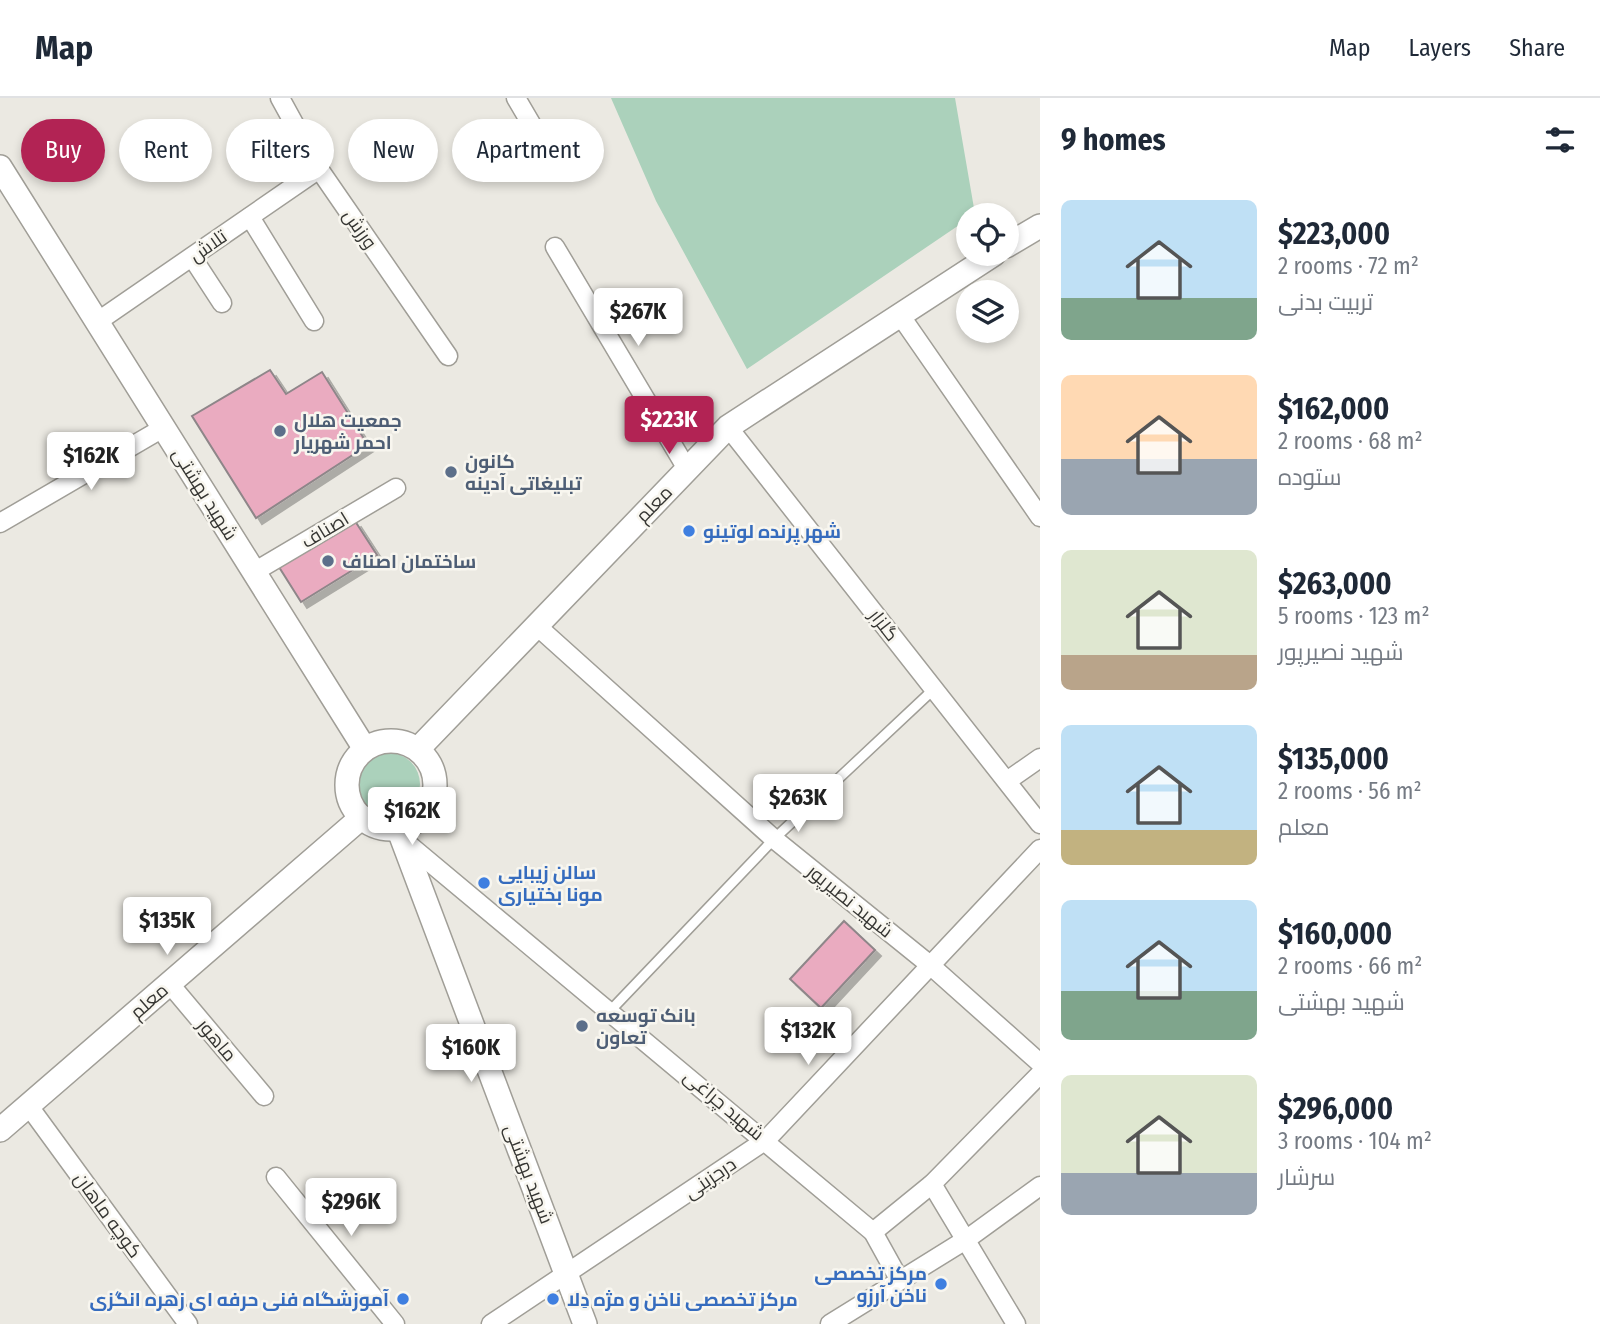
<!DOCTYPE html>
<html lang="en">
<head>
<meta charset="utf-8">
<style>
	:root { --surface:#fff; --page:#f6f6f7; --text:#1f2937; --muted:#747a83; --line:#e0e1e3; --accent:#b22354 }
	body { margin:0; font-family:"Fira Sans Condensed",Cairo,sans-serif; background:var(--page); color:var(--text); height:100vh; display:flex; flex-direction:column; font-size:26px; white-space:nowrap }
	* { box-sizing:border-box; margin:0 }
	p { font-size:23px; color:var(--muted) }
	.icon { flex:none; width:38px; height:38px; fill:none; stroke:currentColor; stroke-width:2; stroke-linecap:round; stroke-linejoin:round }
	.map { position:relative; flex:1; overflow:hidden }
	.panel { display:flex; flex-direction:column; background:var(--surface); width:560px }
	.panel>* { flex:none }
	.banner { position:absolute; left:21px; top:21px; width:665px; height:63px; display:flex; gap:14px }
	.controls { position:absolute; left:956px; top:105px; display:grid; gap:14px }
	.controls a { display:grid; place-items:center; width:63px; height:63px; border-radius:50%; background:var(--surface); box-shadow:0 4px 10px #0003; font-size:35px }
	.price { position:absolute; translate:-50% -60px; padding:0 16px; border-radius:7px; background:#fff; color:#222; font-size:23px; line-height:46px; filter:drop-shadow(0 2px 4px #0008) }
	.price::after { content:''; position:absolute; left:50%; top:42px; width:21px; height:16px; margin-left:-10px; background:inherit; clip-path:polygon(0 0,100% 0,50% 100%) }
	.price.on { background:var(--accent); color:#fff }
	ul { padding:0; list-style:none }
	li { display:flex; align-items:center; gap:21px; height:175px; padding:0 21px }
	li span { display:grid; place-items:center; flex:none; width:196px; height:140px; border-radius:10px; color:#555 }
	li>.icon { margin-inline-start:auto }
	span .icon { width:84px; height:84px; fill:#fffc; stroke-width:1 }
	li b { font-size:30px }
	h2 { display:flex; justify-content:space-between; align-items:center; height:84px; padding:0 21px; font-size:30px }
	.chip { padding:0 24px; border-radius:32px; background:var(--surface); box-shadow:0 4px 10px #0003; font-size:24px; line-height:63px }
	.chip.on { background:var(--accent); color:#fff }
	header { display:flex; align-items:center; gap:42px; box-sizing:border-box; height:98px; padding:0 35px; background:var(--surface); border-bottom:2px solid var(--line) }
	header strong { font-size:33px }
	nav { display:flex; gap:38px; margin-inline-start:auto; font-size:24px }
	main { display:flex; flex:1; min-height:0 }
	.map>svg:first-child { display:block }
	.green { fill:#abd1bb }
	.building { fill:#eaabc0; stroke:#8e8689; stroke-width:2; filter:url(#shadow) }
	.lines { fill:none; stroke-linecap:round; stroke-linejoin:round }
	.service-casing { stroke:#a09e97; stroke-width:12 }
	.minor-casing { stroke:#a09e97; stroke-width:21 }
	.tertiary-casing { stroke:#a09e97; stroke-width:26 }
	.service { stroke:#fff; stroke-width:9 }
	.minor { stroke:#fff; stroke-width:18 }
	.tertiary { stroke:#fff; stroke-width:23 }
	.service-dot { fill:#5c6f8a; stroke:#f8f6ef; stroke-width:2.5 }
	.shop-dot { fill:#3f7fe0; stroke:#f8f6ef; stroke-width:2.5 }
	.labels { text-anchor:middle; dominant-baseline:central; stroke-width:5; stroke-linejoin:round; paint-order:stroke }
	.street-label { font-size:19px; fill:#363633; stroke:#f8f6ef }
	.service-label { font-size:19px; font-weight:bold; fill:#4e5e75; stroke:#f8f6ef; text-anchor:start }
	.shop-label { font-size:19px; font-weight:bold; fill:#366cbe; stroke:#f8f6ef; text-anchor:start }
</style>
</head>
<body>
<header>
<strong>Map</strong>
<nav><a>Map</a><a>Layers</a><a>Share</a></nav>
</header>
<main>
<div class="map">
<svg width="1040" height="1226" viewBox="0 0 1040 1226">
	<defs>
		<filter id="shadow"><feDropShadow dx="6" dy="6" stdDeviation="0" flood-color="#0004"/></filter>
	</defs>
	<rect width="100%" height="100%" fill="#ebe9e2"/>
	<g class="green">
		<path d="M611 0H955L975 116 968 117V121L747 271 656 103Z"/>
		<circle cx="389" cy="686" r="31"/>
	</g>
	<g class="building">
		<path d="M270 272 286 296 322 274 368 347 256 420 192 318Z"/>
		<path d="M355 423 377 457 301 504 279 469Z"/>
		<path d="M844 823 875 852 821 910 790 881Z"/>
	</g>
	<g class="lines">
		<defs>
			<path id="service" d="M610 913 774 741 934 591"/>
			<g id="minor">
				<path d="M280 0 319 71 448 258"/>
				<path d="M516 0 543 46"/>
				<path d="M250 119 314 223"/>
				<path d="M555 149 687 371"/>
				<path d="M192 159 222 205"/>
				<path d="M900 217 1040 419"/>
				<path d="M97 224 319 71"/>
				<path d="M728 329 1040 726"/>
				<path d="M0 425 163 330"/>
				<path d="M254 474 396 390"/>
				<path d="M537 528 774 741 930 867 1040 965"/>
				<path d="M1007 683 1040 660"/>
				<path d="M402 741 873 1134 899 1181"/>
				<path d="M169 885 264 998"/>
				<path d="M28 1007 188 1226"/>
				<path d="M276 1079 395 1226"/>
				<path d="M932 1086 1016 1226"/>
				<path d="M873 1134 932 1086 1040 976"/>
				<path d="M491 1226 766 1042 1040 751"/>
				<path d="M830 1226 967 1141 1040 1088"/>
			</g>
			<g id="tertiary">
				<path d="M0 69 365 651"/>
				<path d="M1006 148 1040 128"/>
				<circle cx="391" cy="687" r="44"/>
				<path d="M418 651 728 329 994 156"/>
				<path d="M398 730 585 1226"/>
				<path d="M0 1032 362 719"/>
			</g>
		</defs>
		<use href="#service" class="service-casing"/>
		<use href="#minor" class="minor-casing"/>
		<use href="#tertiary" class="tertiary-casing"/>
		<use href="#service" class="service"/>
		<use href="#minor" class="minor"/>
		<use href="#tertiary" class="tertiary"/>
	</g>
	<g class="service-dot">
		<circle cx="280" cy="333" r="7"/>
		<circle cx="451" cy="374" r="7"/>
		<circle cx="328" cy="463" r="7"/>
		<circle cx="582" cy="928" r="7"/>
	</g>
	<g class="shop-dot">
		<circle cx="689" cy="433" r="7"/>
		<circle cx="484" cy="785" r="7"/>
		<circle cx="941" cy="1186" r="7"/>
		<circle cx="403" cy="1201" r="7"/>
		<circle cx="553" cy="1201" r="7"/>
	</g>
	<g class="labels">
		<g class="street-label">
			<text transform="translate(360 131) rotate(55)">ورزش</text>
			<text transform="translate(208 148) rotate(-35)">تلاش</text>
			<text transform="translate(205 396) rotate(58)">شهید بهشتی</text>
			<text transform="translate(654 406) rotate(-46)">معلم</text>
			<text transform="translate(325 432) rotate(-31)">اصناف</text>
			<text transform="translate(884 527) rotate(52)">گلزار</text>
			<text transform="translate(850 803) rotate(39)">شهید نصیرپور</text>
			<text transform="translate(149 903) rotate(-41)">معلم</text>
			<text transform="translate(217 942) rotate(50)">ماهور</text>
			<text transform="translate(724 1007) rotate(40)">شهید چراغی</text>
			<text transform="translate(529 1076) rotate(69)">شهید بهشتی</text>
			<text transform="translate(710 1080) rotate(-34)">درجزینی</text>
			<text transform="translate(108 1117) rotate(54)">کوچه ماهان</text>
		</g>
		<g class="service-label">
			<text x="294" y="322">جمعیت هلال<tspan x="294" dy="22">احمر شهریار</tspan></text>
			<text x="465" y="363">کانون<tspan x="465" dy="22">تبلیغاتی آدینه</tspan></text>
			<text x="342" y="463">ساختمان اصناف</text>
			<text x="596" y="917">بانک توسعه<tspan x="596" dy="22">تعاون</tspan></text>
		</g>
		<g class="shop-label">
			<text x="703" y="433">شهر پرنده لوتینو</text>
			<text x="498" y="774">سالن زیبایی<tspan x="498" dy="22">مونا بختیاری</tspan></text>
			<text x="927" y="1175" text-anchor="end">مرکز تخصصی<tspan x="927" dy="22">ناخن آرزو</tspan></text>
			<text x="389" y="1201" text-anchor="end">آموزشگاه فنی حرفه ای زهره انگزی</text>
			<text x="567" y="1201">مرکز تخصصی ناخن و مژه دِلا</text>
		</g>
	</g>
</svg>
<div class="controls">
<a><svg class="icon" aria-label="locate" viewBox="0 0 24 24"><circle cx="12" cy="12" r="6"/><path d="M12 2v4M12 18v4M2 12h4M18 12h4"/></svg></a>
<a><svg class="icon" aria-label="layers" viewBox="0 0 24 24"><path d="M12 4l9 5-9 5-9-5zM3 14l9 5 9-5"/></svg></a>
</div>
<b class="price" style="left:638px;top:250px">$267K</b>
<b class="price on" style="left:669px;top:358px">$223K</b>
<b class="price" style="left:91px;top:394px">$162K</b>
<b class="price" style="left:798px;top:736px">$263K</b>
<b class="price" style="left:412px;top:749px">$162K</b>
<b class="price" style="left:167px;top:859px">$135K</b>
<b class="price" style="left:808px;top:969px">$132K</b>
<b class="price" style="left:471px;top:986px">$160K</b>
<b class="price" style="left:351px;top:1140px">$296K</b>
<div class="banner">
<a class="chip on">Buy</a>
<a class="chip">Rent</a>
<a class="chip">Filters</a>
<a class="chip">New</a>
<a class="chip">Apartment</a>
</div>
</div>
<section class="panel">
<h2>9 homes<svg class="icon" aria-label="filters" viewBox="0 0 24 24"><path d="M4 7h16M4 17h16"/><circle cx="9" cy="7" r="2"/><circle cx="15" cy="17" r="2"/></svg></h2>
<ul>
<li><span style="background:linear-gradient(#bfe0f5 70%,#7fa58c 0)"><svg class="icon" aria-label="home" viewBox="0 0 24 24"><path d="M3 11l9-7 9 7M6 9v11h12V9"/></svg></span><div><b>$223,000</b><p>2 rooms · 72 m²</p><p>تربیت بدنی</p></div></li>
<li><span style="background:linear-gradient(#ffd9b3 60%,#9aa5b1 0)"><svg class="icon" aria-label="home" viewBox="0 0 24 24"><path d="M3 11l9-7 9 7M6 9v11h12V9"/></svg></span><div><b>$162,000</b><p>2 rooms · 68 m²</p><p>ستوده</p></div></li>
<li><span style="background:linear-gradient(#dfe7d0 75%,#b9a48a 0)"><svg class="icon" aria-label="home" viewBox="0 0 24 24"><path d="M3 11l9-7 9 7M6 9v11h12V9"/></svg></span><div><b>$263,000</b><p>5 rooms · 123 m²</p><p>شهید نصیرپور</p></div></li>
<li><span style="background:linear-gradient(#bfe0f5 75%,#c2b280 0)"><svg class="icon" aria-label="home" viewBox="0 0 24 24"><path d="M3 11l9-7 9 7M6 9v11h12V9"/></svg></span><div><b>$135,000</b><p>2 rooms · 56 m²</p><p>معلم</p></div></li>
<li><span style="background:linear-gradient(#bfe0f5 65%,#7fa58c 0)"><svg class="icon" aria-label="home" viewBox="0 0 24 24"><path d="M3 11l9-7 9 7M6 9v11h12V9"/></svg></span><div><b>$160,000</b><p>2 rooms · 66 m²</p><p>شهید بهشتی</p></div></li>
<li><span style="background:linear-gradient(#dfe7d0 70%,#9aa5b1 0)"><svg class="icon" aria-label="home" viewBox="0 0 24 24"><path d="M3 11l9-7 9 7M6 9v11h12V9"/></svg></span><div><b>$296,000</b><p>3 rooms · 104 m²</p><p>سرشار</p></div></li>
</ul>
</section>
</main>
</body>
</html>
